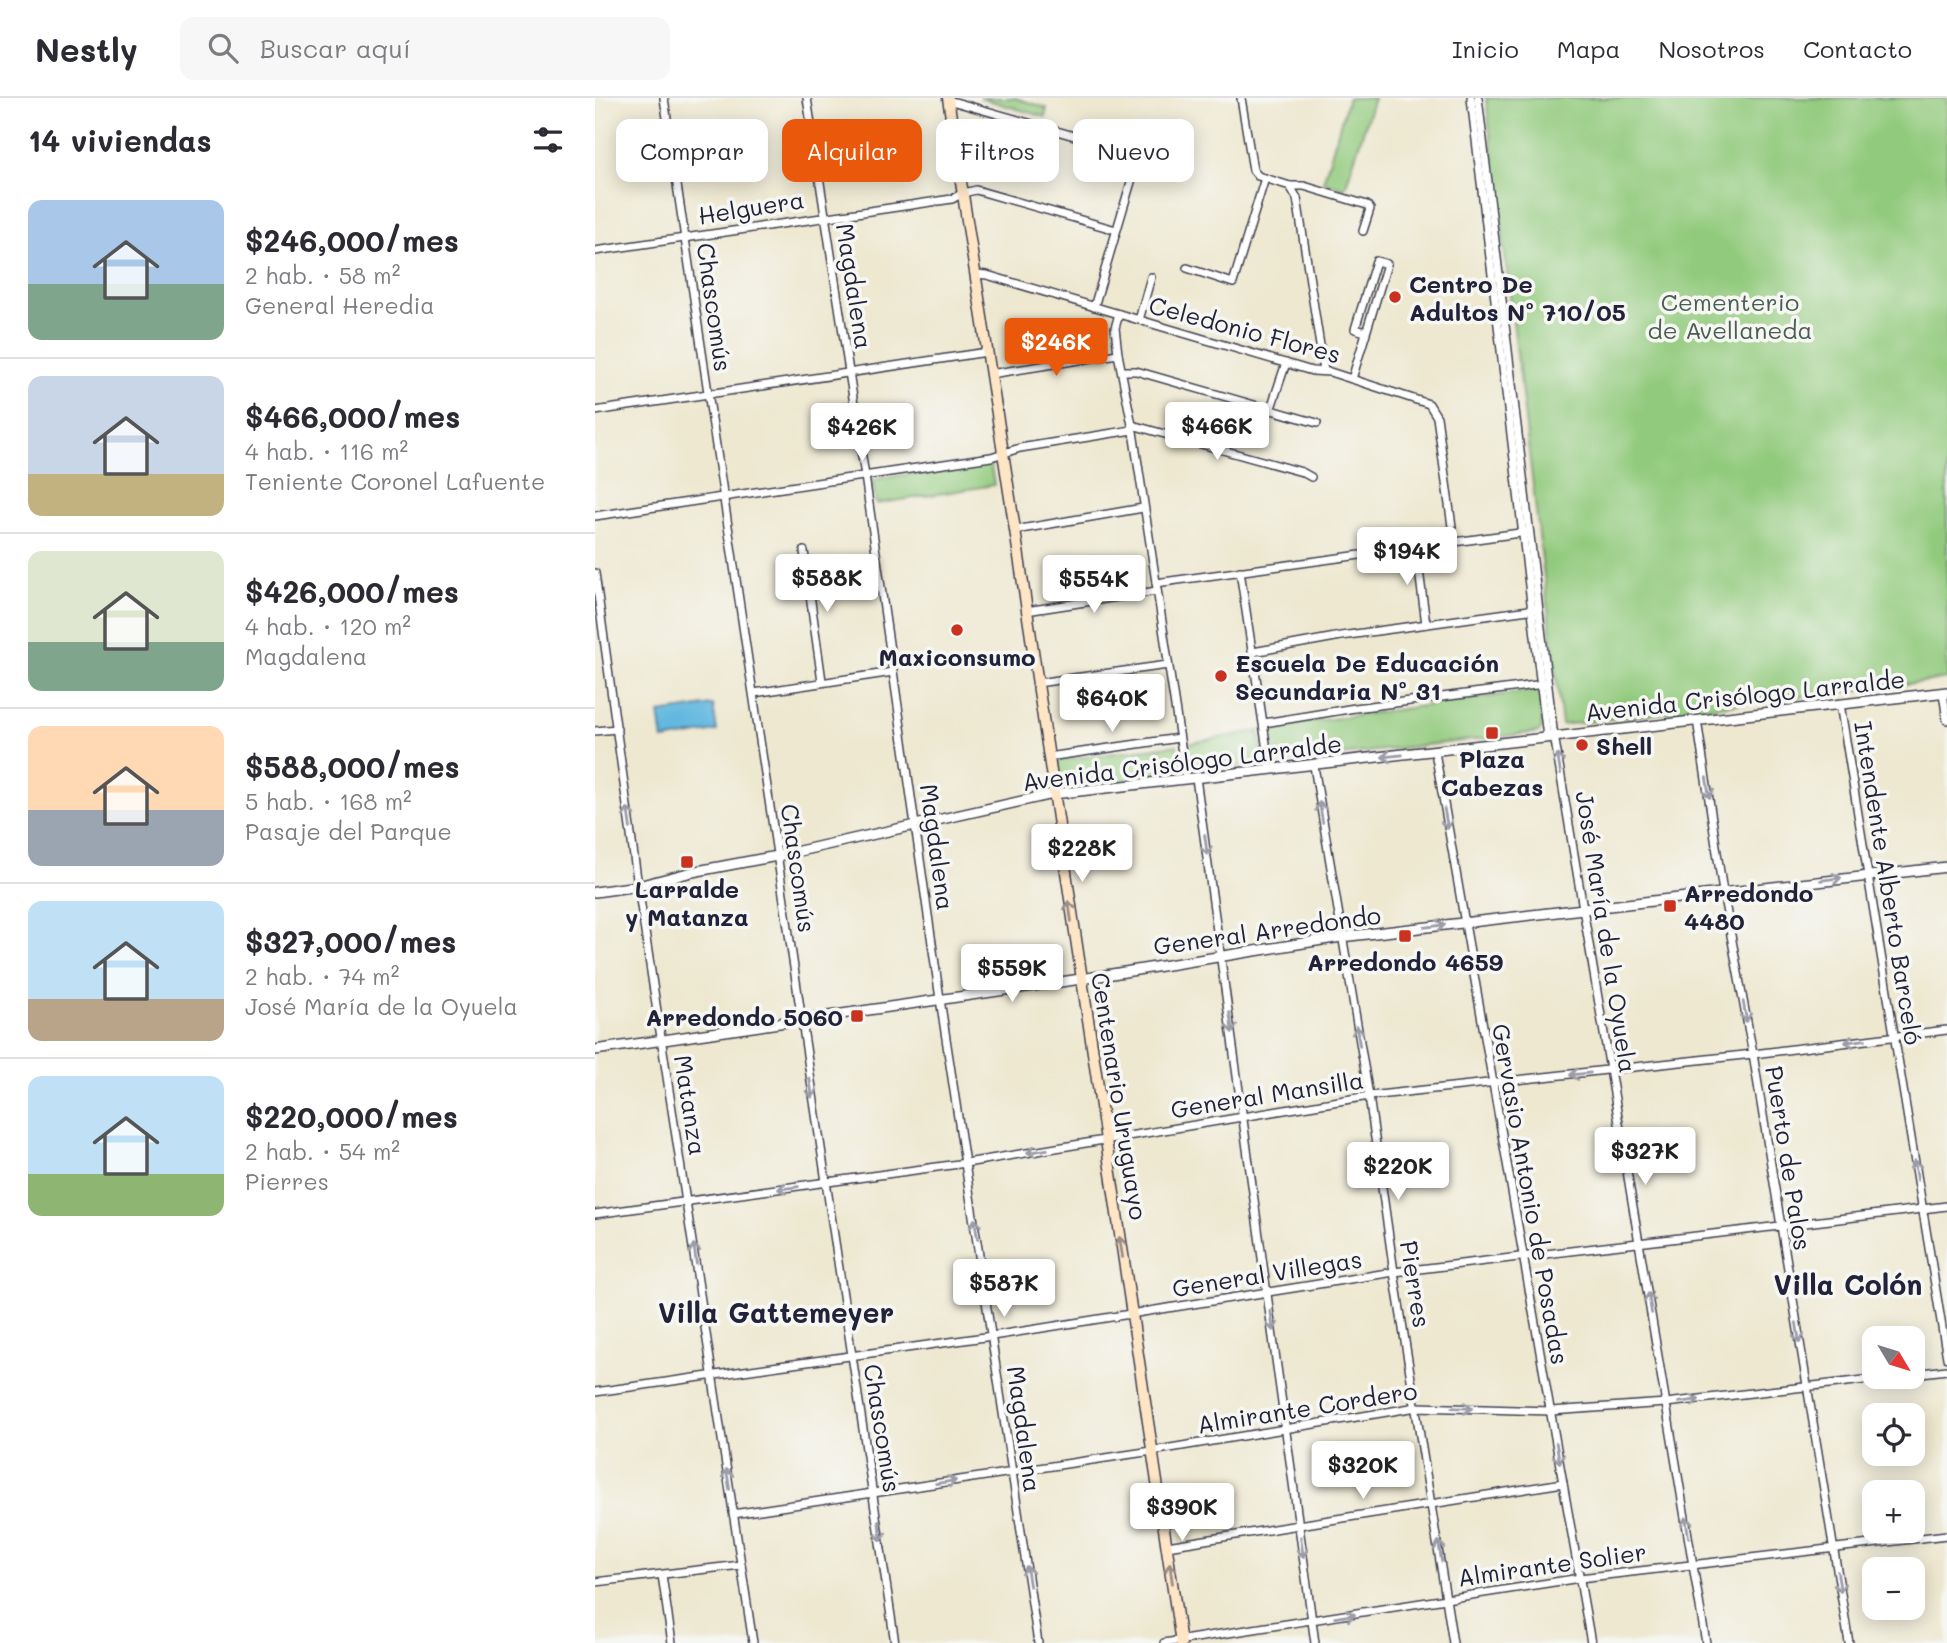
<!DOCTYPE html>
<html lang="es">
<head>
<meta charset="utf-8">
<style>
	:root { --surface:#fff; --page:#f7f7f7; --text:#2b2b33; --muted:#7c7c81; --line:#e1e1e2; --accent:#ea580c }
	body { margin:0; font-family:Mali,sans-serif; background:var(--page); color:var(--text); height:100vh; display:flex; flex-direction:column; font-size:26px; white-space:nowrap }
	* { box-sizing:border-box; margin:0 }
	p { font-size:23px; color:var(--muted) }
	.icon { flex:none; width:38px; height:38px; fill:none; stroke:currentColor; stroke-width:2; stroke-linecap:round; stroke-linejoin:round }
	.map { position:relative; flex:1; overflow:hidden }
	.sheet { display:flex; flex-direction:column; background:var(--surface); width:595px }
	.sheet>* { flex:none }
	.banner { position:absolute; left:21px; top:21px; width:665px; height:63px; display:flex; gap:14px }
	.needle { width:46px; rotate:128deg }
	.controls { position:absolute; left:1267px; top:1228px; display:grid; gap:14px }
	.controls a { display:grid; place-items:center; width:63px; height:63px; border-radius:14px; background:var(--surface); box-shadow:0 4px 18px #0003; font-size:35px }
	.price { position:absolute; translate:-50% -60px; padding:0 16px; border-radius:7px; background:#fff; color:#222; font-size:23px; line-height:46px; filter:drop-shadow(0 2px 4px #0008) }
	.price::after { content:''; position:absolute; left:50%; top:42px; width:21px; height:16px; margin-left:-10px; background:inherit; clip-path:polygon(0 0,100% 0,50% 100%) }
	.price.current { background:var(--accent); color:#fff }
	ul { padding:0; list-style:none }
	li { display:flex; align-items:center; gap:21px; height:175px; padding:0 28px }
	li+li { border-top:2px solid var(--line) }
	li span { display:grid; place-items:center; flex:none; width:196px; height:140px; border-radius:14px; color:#555 }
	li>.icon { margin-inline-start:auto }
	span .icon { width:84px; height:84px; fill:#fffc; stroke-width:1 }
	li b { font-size:30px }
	h2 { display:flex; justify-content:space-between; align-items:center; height:84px; padding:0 28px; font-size:30px }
	.chip { padding:0 24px; border-radius:14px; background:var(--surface); box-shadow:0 4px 18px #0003; font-size:24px; line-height:63px }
	.chip.current { background:var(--accent); color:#fff }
	header { display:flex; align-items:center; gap:42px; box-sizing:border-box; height:98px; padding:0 35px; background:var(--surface); border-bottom:2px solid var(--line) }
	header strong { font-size:33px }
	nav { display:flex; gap:38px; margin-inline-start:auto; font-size:24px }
	.search { width:490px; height:63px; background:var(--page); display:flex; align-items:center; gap:18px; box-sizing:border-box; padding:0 24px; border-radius:14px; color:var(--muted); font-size:26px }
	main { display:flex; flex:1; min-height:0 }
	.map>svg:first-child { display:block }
	.green { fill:#92ca7d; stroke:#5a765c; stroke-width:2 }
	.water { fill:#62b8df; stroke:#426d8d; stroke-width:2 }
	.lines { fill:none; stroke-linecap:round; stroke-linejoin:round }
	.minor-casing { stroke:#414051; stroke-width:10 }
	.tertiary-casing { stroke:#414051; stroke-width:12 }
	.secondary-casing { stroke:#414051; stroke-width:13 }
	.minor { stroke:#fff; stroke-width:7 }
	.tertiary { stroke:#fff; stroke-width:9 }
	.secondary { stroke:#fde5c5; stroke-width:10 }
	.oneway { stroke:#9c9ca7 }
	.oneway2 { stroke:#9a8d87 }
	.poi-dot { fill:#c8321e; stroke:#f6f6f2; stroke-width:2.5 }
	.labels { text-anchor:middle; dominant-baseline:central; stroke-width:7; stroke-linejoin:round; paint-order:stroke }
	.street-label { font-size:24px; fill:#22223b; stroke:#f6f6f2 }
	.poi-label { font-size:24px; font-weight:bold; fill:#22223b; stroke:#f6f6f2; text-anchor:start }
	.park-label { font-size:24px; fill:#495d52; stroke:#f6f6f2 }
	.quarter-label { font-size:28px; font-weight:bold; fill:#22223b; stroke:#f6f6f2 }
</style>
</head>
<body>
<header>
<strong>Nestly</strong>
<div class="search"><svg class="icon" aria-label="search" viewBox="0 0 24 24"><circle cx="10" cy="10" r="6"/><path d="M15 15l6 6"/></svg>Buscar aquí</div>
<nav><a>Inicio</a><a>Mapa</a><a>Nosotros</a><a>Contacto</a></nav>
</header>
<main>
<section class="sheet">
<h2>14 viviendas<svg class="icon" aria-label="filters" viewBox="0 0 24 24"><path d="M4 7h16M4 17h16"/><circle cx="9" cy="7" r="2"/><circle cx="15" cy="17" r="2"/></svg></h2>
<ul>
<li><span style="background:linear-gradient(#a9c7e8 60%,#7fa58c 0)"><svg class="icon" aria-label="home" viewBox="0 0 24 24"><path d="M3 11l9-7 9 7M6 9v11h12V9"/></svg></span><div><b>$246,000/mes</b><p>2 hab. · 58 m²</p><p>General Heredia</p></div></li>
<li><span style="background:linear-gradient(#c9d6e8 70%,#c2b280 0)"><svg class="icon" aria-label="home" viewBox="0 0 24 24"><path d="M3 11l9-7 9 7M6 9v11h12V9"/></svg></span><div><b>$466,000/mes</b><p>4 hab. · 116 m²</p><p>Teniente Coronel Lafuente</p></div></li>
<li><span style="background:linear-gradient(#dfe7d0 65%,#7fa58c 0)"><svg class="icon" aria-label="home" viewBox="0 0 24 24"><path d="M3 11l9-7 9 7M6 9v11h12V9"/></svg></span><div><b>$426,000/mes</b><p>4 hab. · 120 m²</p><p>Magdalena</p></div></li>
<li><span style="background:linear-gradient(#ffd9b3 60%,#9aa5b1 0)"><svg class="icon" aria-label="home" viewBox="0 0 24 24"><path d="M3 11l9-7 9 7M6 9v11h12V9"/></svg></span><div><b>$588,000/mes</b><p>5 hab. · 168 m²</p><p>Pasaje del Parque</p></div></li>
<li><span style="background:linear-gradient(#bfe0f5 70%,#b9a48a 0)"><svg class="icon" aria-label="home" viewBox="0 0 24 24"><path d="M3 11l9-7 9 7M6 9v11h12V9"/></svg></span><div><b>$327,000/mes</b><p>2 hab. · 74 m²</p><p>José María de la Oyuela</p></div></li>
<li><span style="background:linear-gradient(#bfe0f5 70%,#8fb573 0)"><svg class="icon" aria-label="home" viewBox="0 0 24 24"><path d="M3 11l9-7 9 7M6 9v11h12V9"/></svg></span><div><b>$220,000/mes</b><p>2 hab. · 54 m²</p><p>Pierres</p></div></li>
</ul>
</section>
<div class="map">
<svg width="1352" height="1545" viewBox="0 0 1352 1545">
	<rect width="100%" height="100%" fill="#f6f6f2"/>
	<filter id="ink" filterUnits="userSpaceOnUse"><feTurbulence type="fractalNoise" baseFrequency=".0143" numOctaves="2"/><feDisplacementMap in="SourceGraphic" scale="14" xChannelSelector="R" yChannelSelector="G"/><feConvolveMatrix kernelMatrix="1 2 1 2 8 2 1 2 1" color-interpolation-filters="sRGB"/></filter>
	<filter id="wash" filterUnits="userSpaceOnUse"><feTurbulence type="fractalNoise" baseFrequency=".00686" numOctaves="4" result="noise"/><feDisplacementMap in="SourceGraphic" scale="28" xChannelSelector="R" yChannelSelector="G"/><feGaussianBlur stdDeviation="1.57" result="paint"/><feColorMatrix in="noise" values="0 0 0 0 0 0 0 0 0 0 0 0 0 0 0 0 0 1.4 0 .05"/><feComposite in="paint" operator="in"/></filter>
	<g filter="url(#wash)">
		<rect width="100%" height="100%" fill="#eee8d0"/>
		<g class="green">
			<path d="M385 0H420L452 10 450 19Z"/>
			<path d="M753 0H779L750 90 728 84Z"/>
			<path d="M891 0H1352V581L967 627Z"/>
			<path d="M395 363 399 387 281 406 277 382Z"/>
			<path d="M941 592 945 595 947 630 944 634 685 664 678 660 674 636 680 629Z"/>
			<path d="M664 633 669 660 665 666 600 674 595 670 589 646Z"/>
			<path d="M582 647 585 671 579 677 471 689 465 685 462 666 465 662Z"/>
		</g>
		<path class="water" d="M118 607 122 633 68 642 64 615Z"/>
	</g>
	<g filter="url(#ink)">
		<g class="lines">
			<defs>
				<g id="minor">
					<path d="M69 0 300 1545"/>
					<path d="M212 0 270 378 345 901 443 1545"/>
					<path d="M646 0 658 72 663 78 695 88 702 100 729 273"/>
					<path d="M876 0 952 639"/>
					<path d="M883 0 958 631 1111 1545"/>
					<path d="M353 2 532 53 540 58 541 67 499 209"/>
					<path d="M695 88H709L772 107 775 111 768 133"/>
					<path d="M0 153 357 101 368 95 381 92 521 132"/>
					<path d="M592 170 638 185 670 80"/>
					<path d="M380 176 392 177 717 273 735 274 834 306 842 319 859 443"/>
					<path d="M524 216 520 230 523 256 537 327 591 681"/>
					<path d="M544 222 556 179"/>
					<path d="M527 273H541L722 325"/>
					<path d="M395 276 523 256"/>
					<path d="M757 281 792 166 781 163 760 231 771 234"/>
					<path d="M0 313 392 254"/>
					<path d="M675 313 691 265"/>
					<path d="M537 327 707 374 716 379"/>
					<path d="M0 418 396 359 425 350 537 332"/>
					<path d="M420 432 548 410"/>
					<path d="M821 449 831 526"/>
					<path d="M209 453 227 583"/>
					<path d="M645 473 675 672"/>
					<path d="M0 475 43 788 158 1545"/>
					<path d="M561 485 932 434"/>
					<path d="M431 513 562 493"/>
					<path d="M658 554 746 538 941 511"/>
					<path d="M442 585 573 567"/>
					<path d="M159 595 298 574"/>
					<path d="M1348 595 1352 622"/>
					<path d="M1245 606 1352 1260"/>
					<path d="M1102 622 1128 794 1158 956 1254 1545"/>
					<path d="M669 625 760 610 949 586"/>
					<path d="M0 633 22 631"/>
					<path d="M840 654 996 1545"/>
					<path d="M453 659 584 640"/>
					<path d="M719 668 774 998 799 1174 858 1545"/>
					<path d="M601 680 720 1545"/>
					<path d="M0 1116 371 1065 774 998 1158 956 1352 932"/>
					<path d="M1318 1276 1352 1272"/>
					<path d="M0 1294 397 1238 799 1174 1352 1108"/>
					<path d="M138 1416 557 1353 822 1309 956 1313 1071 1305 1295 1279"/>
					<path d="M572 1448 968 1385"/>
					<path d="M67 1477 77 1545"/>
					<path d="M0 1484 146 1467"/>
					<path d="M569 1545 985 1480 1352 1437"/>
				</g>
				<g id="tertiary">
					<path d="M0 794 43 788 97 774 182 758 458 696 1352 594"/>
					<path d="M0 952 486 881 746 839 1352 769"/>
				</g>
				<path id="secondary" d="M353 0 420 432 586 1545"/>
			</defs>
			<use href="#minor" class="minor-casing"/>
			<use href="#tertiary" class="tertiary-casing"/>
			<use href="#secondary" class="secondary-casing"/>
			<use href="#minor" class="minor"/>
			<use href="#tertiary" class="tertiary"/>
			<use href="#secondary" class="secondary"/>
		</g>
		<defs><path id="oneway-shaft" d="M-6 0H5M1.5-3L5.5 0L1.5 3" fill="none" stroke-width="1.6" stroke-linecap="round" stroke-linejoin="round" transform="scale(1.75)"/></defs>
		<g class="oneway">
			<use href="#oneway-shaft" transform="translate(797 658) rotate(174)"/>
			<use href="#oneway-shaft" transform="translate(964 666) rotate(-99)"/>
			<use href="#oneway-shaft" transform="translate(1113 690) rotate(81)"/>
			<use href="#oneway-shaft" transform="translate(726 714) rotate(-99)"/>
			<use href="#oneway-shaft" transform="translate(34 720) rotate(-98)"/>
			<use href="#oneway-shaft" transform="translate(851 721) rotate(80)"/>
			<use href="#oneway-shaft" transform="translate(611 747) rotate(82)"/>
			<use href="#oneway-shaft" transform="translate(1236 781) rotate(-7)"/>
			<use href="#oneway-shaft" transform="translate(840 828) rotate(-7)"/>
			<use href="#oneway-shaft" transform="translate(1150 914) rotate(80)"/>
			<use href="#oneway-shaft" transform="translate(636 925) rotate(82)"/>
			<use href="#oneway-shaft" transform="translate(763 938) rotate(-100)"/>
			<use href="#oneway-shaft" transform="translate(1260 943) rotate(173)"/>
			<use href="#oneway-shaft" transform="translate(985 976) rotate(174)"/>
			<use href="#oneway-shaft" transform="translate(216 990) rotate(82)"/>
			<use href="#oneway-shaft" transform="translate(442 1053) rotate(171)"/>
			<use href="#oneway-shaft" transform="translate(1321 1072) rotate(-99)"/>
			<use href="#oneway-shaft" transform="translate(193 1090) rotate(172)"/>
			<use href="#oneway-shaft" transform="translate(381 1131) rotate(-99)"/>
			<use href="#oneway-shaft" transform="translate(100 1156) rotate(-98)"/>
			<use href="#oneway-shaft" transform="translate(1055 1205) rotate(-99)"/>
			<use href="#oneway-shaft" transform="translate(677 1223) rotate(83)"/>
			<use href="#oneway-shaft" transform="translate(1203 1235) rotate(81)"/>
			<use href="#oneway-shaft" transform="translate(1094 1303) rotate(-7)"/>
			<use href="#oneway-shaft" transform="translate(867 1310) rotate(2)"/>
			<use href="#oneway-shaft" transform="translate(963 1355) rotate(80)"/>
			<use href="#oneway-shaft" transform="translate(133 1381) rotate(-99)"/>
			<use href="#oneway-shaft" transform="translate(351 1384) rotate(-9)"/>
			<use href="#oneway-shaft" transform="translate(1092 1429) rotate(-99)"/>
			<use href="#oneway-shaft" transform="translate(285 1433) rotate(82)"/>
			<use href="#oneway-shaft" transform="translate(707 1449) rotate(82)"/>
			<use href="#oneway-shaft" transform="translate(845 1453) rotate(-99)"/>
			<use href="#oneway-shaft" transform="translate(433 1478) rotate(-99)"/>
			<use href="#oneway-shaft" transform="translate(1244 1484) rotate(81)"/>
			<use href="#oneway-shaft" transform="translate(750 1518) rotate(-9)"/>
		</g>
		<g class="oneway2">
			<use href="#oneway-shaft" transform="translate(475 813) rotate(-98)"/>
			<use href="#oneway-shaft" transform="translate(526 1149) rotate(-99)"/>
			<use href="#oneway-shaft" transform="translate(576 1475) rotate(-98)"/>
		</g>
	</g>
	<g class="poi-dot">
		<circle cx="800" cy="199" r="7"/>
		<circle cx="362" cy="532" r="7"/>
		<circle cx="626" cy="578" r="7"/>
		<rect x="890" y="628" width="14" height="14" rx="3.5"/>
		<circle cx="987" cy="647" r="7"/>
		<rect x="85" y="757" width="14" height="14" rx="3.5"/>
		<rect x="1068" y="801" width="14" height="14" rx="3.5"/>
		<rect x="803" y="831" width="14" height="14" rx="3.5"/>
		<rect x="255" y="911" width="14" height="14" rx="3.5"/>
	</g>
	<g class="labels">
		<g class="street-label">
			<text transform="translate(156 109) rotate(-9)">Helguera</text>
			<text transform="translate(260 188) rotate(81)">Magdalena</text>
			<text transform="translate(120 209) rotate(82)">Chascomús</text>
			<text transform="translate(650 231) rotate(15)">Celedonio Flores</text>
			<text transform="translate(1150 597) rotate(-6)">Avenida Crisólogo Larralde</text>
			<text transform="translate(587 664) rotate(-7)">Avenida Crisólogo Larralde</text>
			<text transform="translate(343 749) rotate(82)">Magdalena</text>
			<text transform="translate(204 770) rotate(82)">Chascomús</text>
			<text transform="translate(1294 785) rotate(81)">Intendente Alberto Barceló</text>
			<text transform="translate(672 832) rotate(-8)">General Arredondo</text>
			<text transform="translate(1012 834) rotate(81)">José María de la Oyuela</text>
			<text transform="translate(672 996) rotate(-9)">General Mansilla</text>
			<text transform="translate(525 998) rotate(81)">Centenario Uruguayo</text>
			<text transform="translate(96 1007) rotate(81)">Matanza</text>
			<text transform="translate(1194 1060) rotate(81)">Puerto de Palos</text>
			<text transform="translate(936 1096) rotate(80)">Gervasio Antonio de Posadas</text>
			<text transform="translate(672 1175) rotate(-9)">General Villegas</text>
			<text transform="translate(821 1186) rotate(81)">Pierres</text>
			<text transform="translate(712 1309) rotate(-9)">Almirante Cordero</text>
			<text transform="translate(288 1330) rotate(81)">Chascomús</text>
			<text transform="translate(430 1331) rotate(82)">Magdalena</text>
			<text transform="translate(957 1466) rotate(-8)">Almirante Solier</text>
		</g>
		<g class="poi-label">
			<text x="814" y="185">Centro De<tspan x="814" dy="28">Adultos Nº 710/05</tspan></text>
			<text x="362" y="558" text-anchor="middle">Maxiconsumo</text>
			<text x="640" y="564">Escuela De Educación<tspan x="640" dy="28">Secundaria Nº 31</tspan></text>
			<text x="1001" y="647">Shell</text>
			<text x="897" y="660" text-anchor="middle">Plaza<tspan x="897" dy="28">Cabezas</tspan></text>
			<text x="92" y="790" text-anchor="middle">Larralde<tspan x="92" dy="28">y Matanza</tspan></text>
			<text x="1089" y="794">Arredondo<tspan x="1089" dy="28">4480</tspan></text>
			<text x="810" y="863" text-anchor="middle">Arredondo 4659</text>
			<text x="248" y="918" text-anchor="end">Arredondo 5060</text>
		</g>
		<g class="park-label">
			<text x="1135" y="203">Cementerio<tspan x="1135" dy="28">de Avellaneda</tspan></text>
		</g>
		<g class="quarter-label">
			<text x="1253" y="1186">Villa Colón</text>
			<text x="181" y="1214">Villa Gattemeyer</text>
		</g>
	</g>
</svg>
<div class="controls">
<a><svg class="needle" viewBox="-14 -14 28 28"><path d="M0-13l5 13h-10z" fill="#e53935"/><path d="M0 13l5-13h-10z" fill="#7c7c81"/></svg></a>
<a><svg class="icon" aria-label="locate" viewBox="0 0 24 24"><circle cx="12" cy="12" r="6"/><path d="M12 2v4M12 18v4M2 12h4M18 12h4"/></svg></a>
<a>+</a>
<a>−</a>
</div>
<b class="price current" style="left:461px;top:280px">$246K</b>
<b class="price" style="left:622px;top:364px">$466K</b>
<b class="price" style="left:267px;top:365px">$426K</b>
<b class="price" style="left:812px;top:489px">$194K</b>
<b class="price" style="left:232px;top:516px">$588K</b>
<b class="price" style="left:499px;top:517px">$554K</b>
<b class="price" style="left:517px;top:636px">$640K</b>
<b class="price" style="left:487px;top:786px">$228K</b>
<b class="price" style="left:417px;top:906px">$559K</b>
<b class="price" style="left:1050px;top:1089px">$327K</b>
<b class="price" style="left:803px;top:1104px">$220K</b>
<b class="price" style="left:409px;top:1221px">$587K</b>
<b class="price" style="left:768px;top:1403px">$320K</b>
<b class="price" style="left:587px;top:1445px">$390K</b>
<div class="banner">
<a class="chip">Comprar</a>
<a class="chip current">Alquilar</a>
<a class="chip">Filtros</a>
<a class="chip">Nuevo</a>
</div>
</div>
</main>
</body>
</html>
